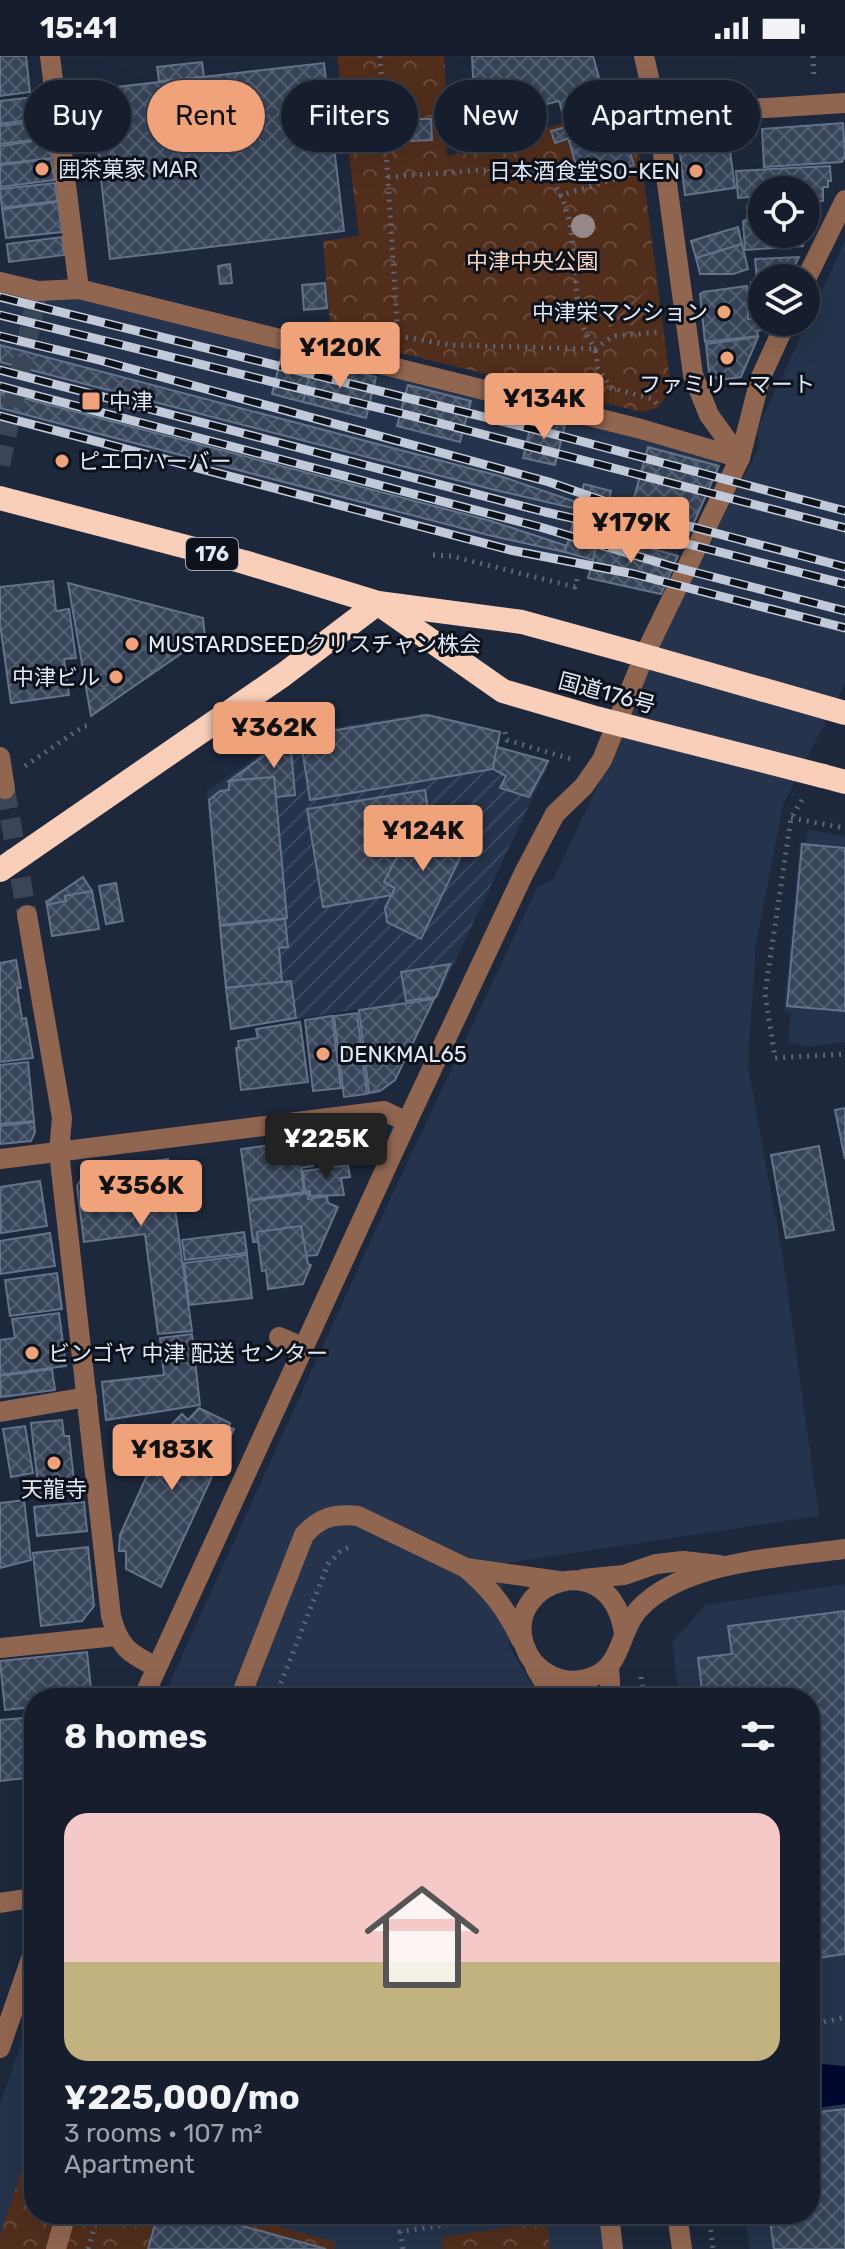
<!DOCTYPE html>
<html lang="en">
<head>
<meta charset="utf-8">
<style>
	:root { --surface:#161e2d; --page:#1f2735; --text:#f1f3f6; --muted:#9ea2aa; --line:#353c49; --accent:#f0a27a }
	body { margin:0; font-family:Rubik,"Noto Sans JP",sans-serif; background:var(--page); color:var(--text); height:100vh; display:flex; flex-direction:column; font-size:30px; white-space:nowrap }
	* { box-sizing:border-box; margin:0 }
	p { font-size:26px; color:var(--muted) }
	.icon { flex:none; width:44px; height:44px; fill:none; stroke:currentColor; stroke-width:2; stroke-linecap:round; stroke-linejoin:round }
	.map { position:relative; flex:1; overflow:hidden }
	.panel { position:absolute; left:24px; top:1632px; width:796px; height:536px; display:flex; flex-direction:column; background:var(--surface); border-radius:32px; box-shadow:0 8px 32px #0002,0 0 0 2px var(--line) }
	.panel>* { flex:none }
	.guide { position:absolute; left:24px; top:24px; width:798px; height:72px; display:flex; gap:16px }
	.buttons { position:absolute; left:748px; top:120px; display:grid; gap:16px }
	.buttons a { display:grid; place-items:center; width:72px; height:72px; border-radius:50%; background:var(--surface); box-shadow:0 8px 32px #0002,0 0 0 2px var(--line); font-size:40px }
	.price { position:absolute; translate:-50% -68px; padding:0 18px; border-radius:8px; background:var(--accent); color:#111; font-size:26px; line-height:52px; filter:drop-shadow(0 2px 4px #0008) }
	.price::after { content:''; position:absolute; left:50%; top:48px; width:24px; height:18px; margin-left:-12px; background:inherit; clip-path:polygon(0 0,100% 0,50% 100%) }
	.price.active { background:#222; color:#fff }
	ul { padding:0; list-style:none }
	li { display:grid; align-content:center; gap:16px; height:424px; padding:0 40px }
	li+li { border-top:2px solid var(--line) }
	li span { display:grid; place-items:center; height:248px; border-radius:24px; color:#555 }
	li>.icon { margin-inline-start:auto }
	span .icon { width:144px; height:144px; fill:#fffc; stroke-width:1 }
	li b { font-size:34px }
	h2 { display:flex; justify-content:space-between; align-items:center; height:96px; padding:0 40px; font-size:34px }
	.pill { padding:0 28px; border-radius:36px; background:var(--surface); box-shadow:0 8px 32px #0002,0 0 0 2px var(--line); font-size:28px; line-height:72px }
	.pill.active { background:var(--accent); color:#111 }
	.status { display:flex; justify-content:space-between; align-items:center; height:56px; padding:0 40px; background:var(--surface); direction:ltr }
	.status svg { height:22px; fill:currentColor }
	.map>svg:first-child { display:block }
	.built { fill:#25344c }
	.industrial { fill:url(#industrial-furrows) }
	.park { fill:url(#park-crowns) }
	.garden { fill:url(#garden-furrows) }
	.water { fill:#000931 }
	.building { fill:url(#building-cross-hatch); stroke:#65738a; stroke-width:2 }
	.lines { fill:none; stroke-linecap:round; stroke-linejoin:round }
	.minor-tunnel { stroke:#3b4558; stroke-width:20; stroke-dasharray:20 10; stroke-linecap:butt }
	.path { stroke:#5d6778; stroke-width:5; stroke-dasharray:2 6; stroke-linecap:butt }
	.minor { stroke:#916651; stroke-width:20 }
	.highway { stroke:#facfb9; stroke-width:24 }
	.rail-casing { stroke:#c2cad9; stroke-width:9 }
	.rail { stroke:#0c111a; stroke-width:6; stroke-dasharray:18; stroke-linecap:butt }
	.highway-bridge { stroke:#facfb9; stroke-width:24 }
	.tree { fill:#968887 }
	.poi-dot { fill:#f0a27a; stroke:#0c111a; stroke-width:3 }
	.labels { text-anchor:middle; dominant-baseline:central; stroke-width:6; stroke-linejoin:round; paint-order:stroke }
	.shield { fill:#0c111a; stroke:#a2a9b5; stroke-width:2 }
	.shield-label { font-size:20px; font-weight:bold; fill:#e2eaf7 }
	.poi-label { font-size:22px; fill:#e2eaf7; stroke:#0c111a; text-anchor:start }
	.park-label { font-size:22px; fill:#f9d6c5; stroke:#0c111a }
	.street-label { font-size:22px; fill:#e2eaf7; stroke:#0c111a }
</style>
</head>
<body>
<div class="status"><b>15:41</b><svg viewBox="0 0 49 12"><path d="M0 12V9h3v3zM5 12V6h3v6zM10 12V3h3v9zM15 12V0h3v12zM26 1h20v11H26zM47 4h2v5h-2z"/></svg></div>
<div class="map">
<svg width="845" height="2193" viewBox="0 0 845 2193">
	<defs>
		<pattern id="industrial-furrows" width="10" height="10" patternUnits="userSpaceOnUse" patternTransform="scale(2)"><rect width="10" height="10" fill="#25344c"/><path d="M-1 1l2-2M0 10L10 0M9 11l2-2" fill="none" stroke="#3a485e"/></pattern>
		<pattern id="park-crowns" width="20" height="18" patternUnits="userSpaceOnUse" patternTransform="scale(2)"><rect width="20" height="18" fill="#512e1c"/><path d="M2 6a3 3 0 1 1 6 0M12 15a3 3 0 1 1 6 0" fill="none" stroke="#6a4c3e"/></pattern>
		<pattern id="garden-furrows" width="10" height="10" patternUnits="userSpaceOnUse" patternTransform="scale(2)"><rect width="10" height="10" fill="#512e1c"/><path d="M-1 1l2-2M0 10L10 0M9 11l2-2" fill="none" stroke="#6a4c3e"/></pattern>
		<pattern id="building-cross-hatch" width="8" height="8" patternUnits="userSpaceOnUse" patternTransform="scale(2)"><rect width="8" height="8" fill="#374459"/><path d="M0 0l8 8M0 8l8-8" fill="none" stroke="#545f72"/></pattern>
	</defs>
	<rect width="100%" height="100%" fill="#1d283c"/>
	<g class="built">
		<path d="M845 185V627L783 749 756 888 748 1009 783 1202 819 1460 500 1508 510 1592 540 1642H163L376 1173 537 832 554 822 610 704 668 568 760 389 757 374Z"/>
		<path d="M0 216 282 284 723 398 662 531 534 502 257 430 251 431 231 423 190 412 184 413 0 365Z"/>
		<path d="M808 773 845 781V986L809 991 788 985 791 956 784 955 800 786H806Z"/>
		<path d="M845 1528V2193H750L745 2158H810V1642H679L672 1587 705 1549Z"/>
		<path d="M34 1950V2158H600L604 2193H0V2048Z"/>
	</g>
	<path class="industrial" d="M427 657 501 675 498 691 550 705 438 941 231 973 223 918 207 735 289 679Z"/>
	<g class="park">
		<path d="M337 0H444L448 64 444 65 447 100 631 48 645 132 671 332 659 351 642 356 331 280 323 185 359 180Z"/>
		<path d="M26 2102 34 2104V2158H233L336 2186 334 2193H0V2179Z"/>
		<path d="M547 2166 550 2193H443L441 2181Z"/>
	</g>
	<path class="garden" d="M647 234 651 268 608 271 597 255C619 253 630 249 647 234Z"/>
	<path class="water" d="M810 2007 845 2010V2048L810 2053Z"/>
	<g class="building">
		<path d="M0 0H26L30 36 0 40Z"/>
		<path d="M472 0H593L608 55 565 66 559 45 523 54 525 78 476 81Z"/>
		<path d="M202 6 204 21 159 25 157 11Z"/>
		<path d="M324 7 344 175 110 203 91 34Z"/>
		<path d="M42 40 45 62 0 68V45Z"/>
		<path d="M614 58 616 63 620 62 634 109 622 112 623 116 587 126 579 119 569 85 575 83 573 74 579 72 578 68Z"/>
		<path d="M410 63H431L432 84 411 85Z"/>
		<path d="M46 64 49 82 0 88V70Z"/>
		<path d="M843 67 845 100 842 106 764 111 762 73Z"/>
		<path d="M570 70 573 81 555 87 551 75Z"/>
		<path d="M727 73 735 132 685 139 679 90 690 75Z"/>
		<path d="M49 83 52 102 0 108V90Z"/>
		<path d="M51 103 55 124 0 131V109Z"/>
		<path d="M830 110 831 125H828V131H823V145H819L820 150H814L815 164H811L812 170H806V134H762V140L738 142 736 115Z"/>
		<path d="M55 127 57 145 2 152 0 133Z"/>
		<path d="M58 146 62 176 6 182 2 153Z"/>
		<path d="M747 150H762V178H806L803 181V190L745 194 743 165 747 164Z"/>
		<path d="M738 171 742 188 696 202 691 185Z"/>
		<path d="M62 181 64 199 9 206 7 188Z"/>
		<path d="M742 188 748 213 733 218H700L696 202Z"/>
		<path d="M799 201 789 222H762V260L754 261 751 226 757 225 755 203Z"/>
		<path d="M230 208 232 227 220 228 218 210Z"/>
		<path d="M325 227 327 252 304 254 302 229Z"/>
		<path d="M747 230 748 263 761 262 764 268 762 274 757 275 758 280 705 286 700 238 703 236Z"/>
		<path d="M758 281 741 321 719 324 709 317 706 288Z"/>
		<path d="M0 289 503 421 579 447 577 453 499 435 0 306Z"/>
		<path d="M282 297 313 305 303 346 272 338Z"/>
		<path d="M313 305 376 321 366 362 303 346Z"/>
		<path d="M408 329 471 345 460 386 397 370Z"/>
		<path d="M0 336 491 465 567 490 565 496 488 479 0 352Z"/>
		<path d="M533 361 565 369 555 409 523 402Z"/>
		<path d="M648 391 719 410 688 480 628 464Z"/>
		<path d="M584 428 611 435 593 504 565 496Z"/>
		<path d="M600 478 678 500 661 538 588 522Z"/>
		<path d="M53 525 56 555 69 553 76 602 64 603 69 639 11 647 0 568V531Z"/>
		<path d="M68 527 203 562 205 581 91 660Z"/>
		<path d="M427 659 500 676 493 713 310 744 300 680Z"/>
		<path d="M290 681 295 739 276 741 274 721 229 725Z"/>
		<path d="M497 691 548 705 529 741 500 732 506 720 493 713Z"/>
		<path d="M274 721 287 862 220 869 209 744 220 735 229 734V725Z"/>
		<path d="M425 734 429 758 419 759 384 826 395 832 392 839 323 851 307 753Z"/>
		<path d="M419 759 428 763 430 759 471 779 421 883 387 866 385 852 395 832 384 826Z"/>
		<path d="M802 788 845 792V955L787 950Z"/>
		<path d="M83 821 92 835 65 840 66 845 47 849 46 846Z"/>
		<path d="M116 827 123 865 106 868 99 830Z"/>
		<path d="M92 835 99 873 52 880 47 849 66 845 65 840Z"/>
		<path d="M285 863 288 891 279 892 282 926 226 932 220 870Z"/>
		<path d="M16 904 21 932H17L22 963 26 962 33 1002 0 1006V907Z"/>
		<path d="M450 908 436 941 406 945 401 916Z"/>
		<path d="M291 925 296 962 231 973 226 932Z"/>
		<path d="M434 943 395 1024 380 1035 369 1037 359 954Z"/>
		<path d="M357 957 367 1038 344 1041 334 960Z"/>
		<path d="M332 960 341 1032 313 1035 305 964Z"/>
		<path d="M300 966 308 1026 241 1034 236 992 239 991 238 985 258 982 256 973Z"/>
		<path d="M28 1006 34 1065 0 1068V1009Z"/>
		<path d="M845 1052V1103L835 1054Z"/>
		<path d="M34 1066 35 1076 31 1085 0 1088V1070Z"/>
		<path d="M310 1084 313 1110 301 1112 304 1136 248 1144 241 1093Z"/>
		<path d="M819 1090 834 1174 786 1182 771 1099Z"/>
		<path d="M168 1103 192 1275 158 1278 145 1178 84 1186 77 1130 88 1113Z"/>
		<path d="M348 1109 350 1121 341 1122 344 1139 310 1140V1135L305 1136 303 1115Z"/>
		<path d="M40 1125 47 1170 1 1177 0 1131Z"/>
		<path d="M308 1137V1143L327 1140 328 1147 338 1151 317 1199 306 1200 301 1170 257 1176 258 1186H253L248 1145Z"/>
		<path d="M301 1170 308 1208 311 1209 303 1228 268 1233 266 1214 262 1215 257 1176Z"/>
		<path d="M244 1176 247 1197 185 1204 182 1184Z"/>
		<path d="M50 1177 55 1210 0 1218V1185Z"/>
		<path d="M247 1199 252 1242 189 1249 184 1207Z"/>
		<path d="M57 1217 62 1253 10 1260 5 1224Z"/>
		<path d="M59 1257 66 1310 0 1319V1284L15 1282 12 1263Z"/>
		<path d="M192 1278 200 1349 106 1364 102 1326 164 1319 160 1282Z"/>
		<path d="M52 1313 55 1334 1 1341 0 1320Z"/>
		<path d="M199 1352 230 1367 229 1371 234 1373 161 1531 126 1513V1495H119L120 1479 154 1404 140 1398 144 1389 140 1388 145 1376 163 1384 169 1371 182 1358 188 1364Z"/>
		<path d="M62 1364 64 1380H69L75 1434 39 1438 31 1367Z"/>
		<path d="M25 1370 33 1417 11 1421 3 1373Z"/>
		<path d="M24 1444 31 1504 0 1512V1447Z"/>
		<path d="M84 1446 87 1475 37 1480 34 1451Z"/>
		<path d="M88 1491 94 1550 82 1565 41 1570 33 1497Z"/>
		<path d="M845 1555V1898L810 1903V1642H703L698 1602 732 1598 728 1570Z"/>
		<path d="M87 1596 92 1642H34V1651L5 1654 0 1605Z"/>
		<path d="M34 1661V1721L0 1725V1664Z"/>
		<path d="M845 2053V2193H774L769 2158H810V2057Z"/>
		<path d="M158 2158H199L326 2193H148Z"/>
	</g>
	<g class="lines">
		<g class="minor-tunnel">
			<path d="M0 409 38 235"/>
			<path d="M5 733 27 859"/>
		</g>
		<g class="path">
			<path d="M380 0 398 282"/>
			<path d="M813 0 814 24"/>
			<path d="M388 121 523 111C585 118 569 220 581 264 583 274 590 284 595 293L613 280 661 276"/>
			<path d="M559 140 641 115"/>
			<path d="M398 280 450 289 595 293 598 312 611 332 653 343 660 352"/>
			<path d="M433 499 451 500 575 531 578 520"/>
			<path d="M505 676 507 684 574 704"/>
			<path d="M25 710 84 670 92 669"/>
			<path d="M802 744 791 762 765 937 775 1002 845 998"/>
			<path d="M791 762 845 772"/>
			<path d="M641 1621 644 1642"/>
			<path d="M275 1642 328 1508 340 1496 353 1489"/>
			<path d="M810 1974 825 1966 845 1961"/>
			<path d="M709 2158 713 2193"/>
			<path d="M88 2193 98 2158"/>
			<path d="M403 2193 400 2176 479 2163 478 2158"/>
		</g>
		<g class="minor">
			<path d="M50 0 79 233"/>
			<path d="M644 0 658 61 693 319 709 359 740 402"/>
			<path d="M658 61 684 57 845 47"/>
			<path d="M806 223 845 144"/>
			<path d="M0 226 38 235 79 233 641 373 740 402"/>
			<path d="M0 701 5 733"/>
			<path d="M27 859 62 1062 59 1096 111 1560C119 1591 129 1598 157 1611"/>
			<path d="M0 1103 384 1055 407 1066"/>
			<path d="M279 1281 303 1291"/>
			<path d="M0 1356 87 1341"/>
			<path d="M466 1512C491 1533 507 1554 521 1584"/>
			<path d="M583 1523 624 1519 656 1508 683 1505 720 1509"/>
			<path d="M624 1578C612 1488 504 1525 524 1588 533 1617 564 1632 592 1621 623 1610 619 1575 638 1554 682 1505 784 1501 845 1493"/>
			<path d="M0 1592 116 1580"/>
			<path d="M609 1610 611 1642"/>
			<path d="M535 1611 553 1642"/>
			<path d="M143 1642 407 1066 524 817 555 758 584 730 602 704 644 600 740 402 760 323 786 266"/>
			<path d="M240 1642 304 1479C320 1461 335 1457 358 1460L466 1512 559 1525"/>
			<path d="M0 1847 25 1843 34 1846"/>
			<path d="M0 1992 34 1894"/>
			<path d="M609 2158 613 2193"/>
			<path d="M677 2158 682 2193"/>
			<path d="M56 2193 66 2158"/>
		</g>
		<g class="highway">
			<path d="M0 442 244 506 378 547 522 566 631 596"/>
			<path d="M383 551 503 635 599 663"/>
			<path d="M823 720 845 726"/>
			<path d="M0 814 283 619 378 547"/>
		</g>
		<defs>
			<g id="rail">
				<path d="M0 241 565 381 845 455"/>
				<path d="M0 259 416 361 845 472"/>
				<path d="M0 280 99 304 549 426 635 456 845 511"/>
				<path d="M0 314 545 456 684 487 845 528"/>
				<path d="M0 330 540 471 674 511 845 555"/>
				<path d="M0 360 510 494 634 518 845 572"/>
			</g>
		</defs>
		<use href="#rail" class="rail-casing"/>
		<use href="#rail" class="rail"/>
		<g class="highway-bridge">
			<path d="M631 596 845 657"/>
			<path d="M599 663 823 720"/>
		</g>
	</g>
	<circle class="tree" cx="583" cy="170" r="12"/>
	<g class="poi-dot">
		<circle cx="42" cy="113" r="8"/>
		<circle cx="696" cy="115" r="8"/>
		<circle cx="724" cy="256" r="8"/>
		<circle cx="727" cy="302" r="8"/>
		<rect x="81" y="335" width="20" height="20" rx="4"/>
		<circle cx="62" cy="405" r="8"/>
		<circle cx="132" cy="588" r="8"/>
		<circle cx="116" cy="621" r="8"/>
		<circle cx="323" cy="998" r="8"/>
		<circle cx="32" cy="1297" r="8"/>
		<circle cx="54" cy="1407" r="8"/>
	</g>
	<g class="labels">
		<rect class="shield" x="186" y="482" width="52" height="32" rx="6"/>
		<g class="shield-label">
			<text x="212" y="498">176</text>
		</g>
		<g class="poi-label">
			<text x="58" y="113">囲茶菓家 MAR</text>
			<text x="680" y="115" text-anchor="end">日本酒食堂SO-KEN</text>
			<text x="708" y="256" text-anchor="end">中津栄マンション</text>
			<text x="727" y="328" text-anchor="middle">ファミリーマート</text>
			<text x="109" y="345">中津</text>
			<text x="78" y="405">ピエロハーバー</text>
			<text x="148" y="588">MUSTARDSEEDクリスチャン株会</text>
			<text x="100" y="621" text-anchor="end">中津ビル</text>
			<text x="339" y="998">DENKMAL65</text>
			<text x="48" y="1297">ビンゴヤ 中津 配送 センター</text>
			<text x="54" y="1433" text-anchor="middle">天龍寺</text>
		</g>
		<g class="park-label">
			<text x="532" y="205">中津中央公園</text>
		</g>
		<g class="street-label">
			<text transform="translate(607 637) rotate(15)">国道176号</text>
		</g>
	</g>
</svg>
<div class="buttons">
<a><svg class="icon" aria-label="locate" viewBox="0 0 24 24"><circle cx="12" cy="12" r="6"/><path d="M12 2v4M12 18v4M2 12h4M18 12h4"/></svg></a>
<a><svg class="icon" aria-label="layers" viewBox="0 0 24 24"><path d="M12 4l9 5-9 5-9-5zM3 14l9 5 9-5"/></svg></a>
</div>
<b class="price" style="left:340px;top:334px">¥120K</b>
<b class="price" style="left:544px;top:385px">¥134K</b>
<b class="price" style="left:631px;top:509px">¥179K</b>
<b class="price" style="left:274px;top:714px">¥362K</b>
<b class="price" style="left:423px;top:817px">¥124K</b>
<b class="price active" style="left:326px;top:1125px">¥225K</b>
<b class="price" style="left:141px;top:1172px">¥356K</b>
<b class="price" style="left:172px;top:1436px">¥183K</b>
<div class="guide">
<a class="pill">Buy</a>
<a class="pill active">Rent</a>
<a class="pill">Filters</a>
<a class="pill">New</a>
<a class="pill">Apartment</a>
</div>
<section class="panel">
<h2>8 homes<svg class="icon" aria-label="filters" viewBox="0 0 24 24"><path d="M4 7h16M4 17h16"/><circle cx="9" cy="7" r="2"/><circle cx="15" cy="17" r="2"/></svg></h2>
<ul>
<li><span style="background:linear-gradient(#f6c9c9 60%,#c2b280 0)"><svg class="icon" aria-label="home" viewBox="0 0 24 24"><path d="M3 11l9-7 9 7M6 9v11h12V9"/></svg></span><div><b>¥225,000/mo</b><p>3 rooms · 107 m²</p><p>Apartment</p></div></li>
</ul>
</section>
</div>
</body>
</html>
